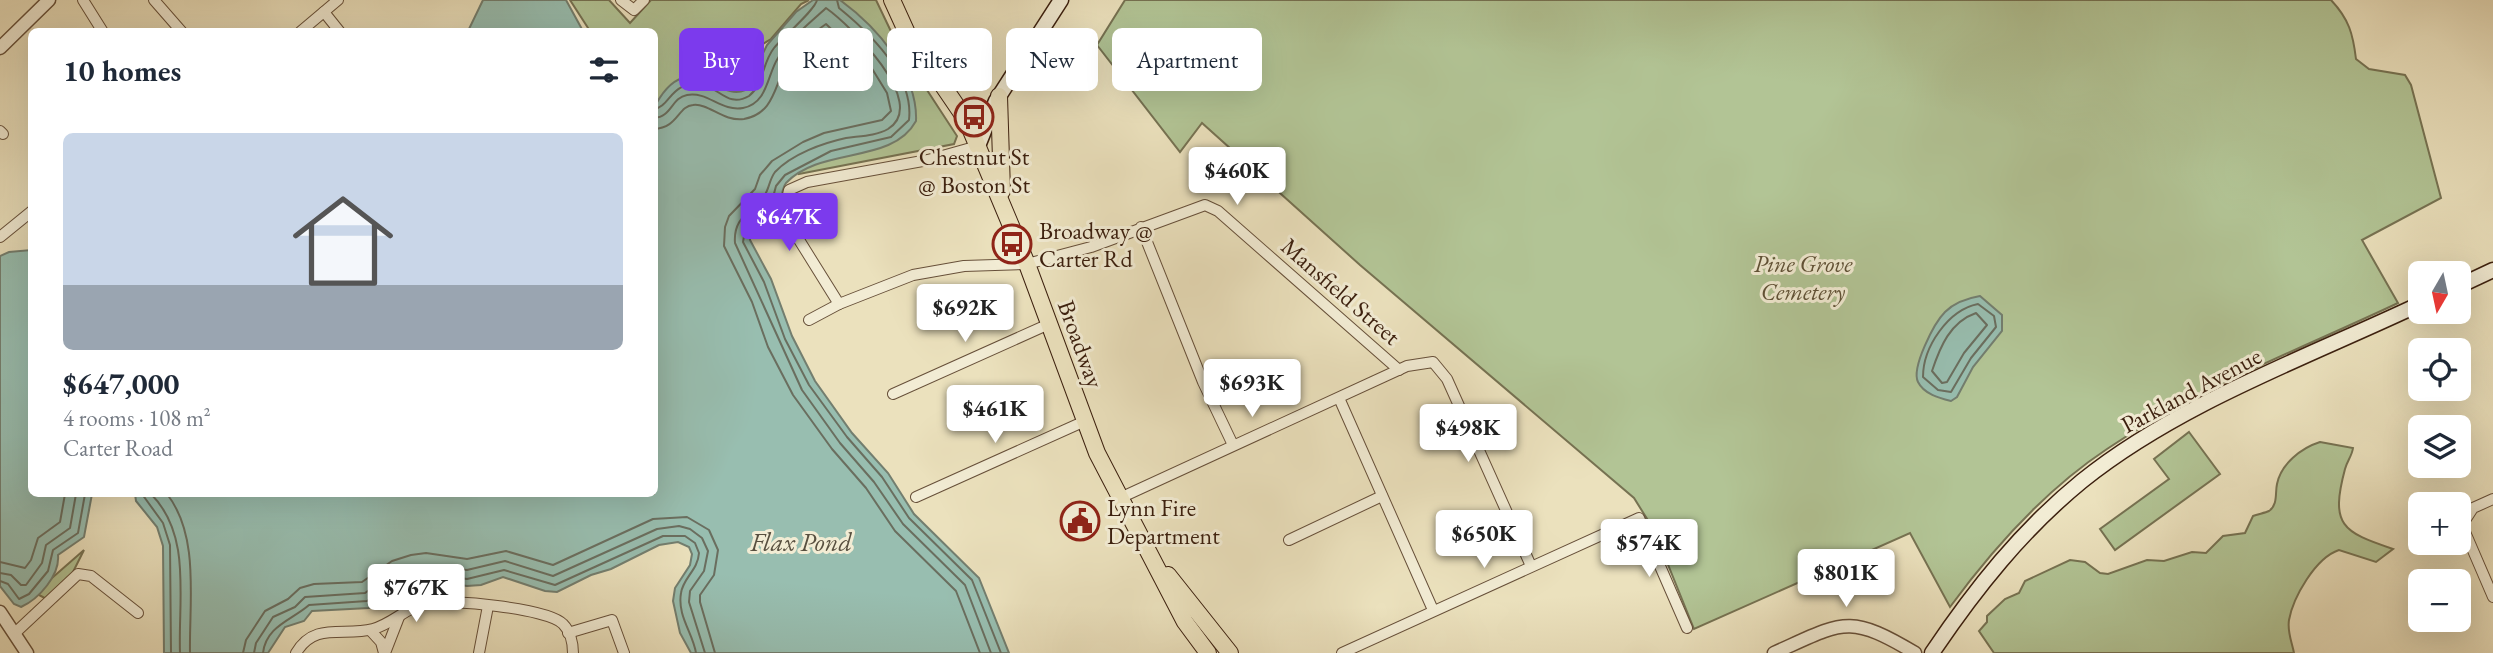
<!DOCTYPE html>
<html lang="en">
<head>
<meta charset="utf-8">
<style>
	:root { --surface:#fff; --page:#f2f2f3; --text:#1f2937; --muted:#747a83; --accent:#7c3aed }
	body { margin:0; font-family:"EB Garamond",serif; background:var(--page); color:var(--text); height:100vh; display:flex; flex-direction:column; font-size:26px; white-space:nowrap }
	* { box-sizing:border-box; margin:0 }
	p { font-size:23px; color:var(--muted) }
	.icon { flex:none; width:38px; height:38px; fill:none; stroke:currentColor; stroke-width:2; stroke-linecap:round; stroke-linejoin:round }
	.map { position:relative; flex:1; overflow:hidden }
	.drawer { position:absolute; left:28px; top:28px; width:630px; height:469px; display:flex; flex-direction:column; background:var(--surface); border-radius:10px; box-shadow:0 7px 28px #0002 }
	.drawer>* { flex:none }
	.hud { position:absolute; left:679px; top:28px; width:665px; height:63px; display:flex; gap:14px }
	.needle { width:46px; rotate:189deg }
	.tools { position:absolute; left:2408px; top:261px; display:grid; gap:14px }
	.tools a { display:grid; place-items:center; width:63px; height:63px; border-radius:10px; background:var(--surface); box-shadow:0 7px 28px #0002; font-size:35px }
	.price { position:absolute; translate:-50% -60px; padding:0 16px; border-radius:7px; background:#fff; color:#222; font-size:23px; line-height:46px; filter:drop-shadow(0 2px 4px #0008) }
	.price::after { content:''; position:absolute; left:50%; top:42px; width:21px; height:16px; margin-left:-10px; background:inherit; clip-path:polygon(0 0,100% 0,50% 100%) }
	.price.on { background:var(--accent); color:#fff }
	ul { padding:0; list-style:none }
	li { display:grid; align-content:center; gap:14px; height:371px; padding:0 35px }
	li span { display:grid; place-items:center; height:217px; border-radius:10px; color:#555 }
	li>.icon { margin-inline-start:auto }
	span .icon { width:126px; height:126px; fill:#fffc; stroke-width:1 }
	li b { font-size:30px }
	h2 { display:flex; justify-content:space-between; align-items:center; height:84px; padding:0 35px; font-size:30px }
	.pill { padding:0 24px; border-radius:10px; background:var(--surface); box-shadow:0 7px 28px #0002; font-size:24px; line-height:63px }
	.pill.on { background:var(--accent); color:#fff }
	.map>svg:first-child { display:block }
	.green { fill:#b2c495; stroke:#767252; stroke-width:2 }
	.water { fill:#98beb0; stroke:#737e6f; stroke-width:2 }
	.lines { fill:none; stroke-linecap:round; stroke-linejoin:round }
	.shore { stroke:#6a6e5f; stroke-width:2 }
	.minor-casing { stroke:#67503a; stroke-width:12 }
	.tertiary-casing { stroke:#67503a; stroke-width:15 }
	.secondary-casing { stroke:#3b1f0e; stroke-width:17 }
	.primary-casing { stroke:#3b1f0e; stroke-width:18 }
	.minor { stroke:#f2ecd4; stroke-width:10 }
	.tertiary { stroke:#f2ecd4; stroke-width:12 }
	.secondary { stroke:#f2ecd4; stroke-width:14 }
	.primary { stroke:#ebe1bd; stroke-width:16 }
	.labels { text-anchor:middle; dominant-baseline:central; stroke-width:6; stroke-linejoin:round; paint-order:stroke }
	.poi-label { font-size:24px; fill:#3b1f0e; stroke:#f2ecd4; text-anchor:start }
	.park-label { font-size:24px; font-style:italic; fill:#5f5136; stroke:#f2ecd4 }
	.street-label { font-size:24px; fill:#3b1f0e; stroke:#f2ecd4 }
	.water-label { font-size:26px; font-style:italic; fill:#574f3f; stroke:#f2ecd4 }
</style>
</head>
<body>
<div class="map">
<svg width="2493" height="653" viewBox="0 0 2493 653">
	<rect width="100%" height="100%" fill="#ebe1bd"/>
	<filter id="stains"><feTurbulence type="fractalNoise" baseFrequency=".00286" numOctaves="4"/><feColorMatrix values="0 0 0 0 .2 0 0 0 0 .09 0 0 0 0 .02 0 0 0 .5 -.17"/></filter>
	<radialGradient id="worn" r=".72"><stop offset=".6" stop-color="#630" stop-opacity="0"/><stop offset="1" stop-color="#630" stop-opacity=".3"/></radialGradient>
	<g class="green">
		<path d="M570 0H609L630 23 651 0H809L801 4 771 39 753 50 749 87 654 136V32L590 31Z"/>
		<path d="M837 0H876L897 44 957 136 954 144 799 174Z"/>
		<path d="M1125 0H2331C2349 19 2353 34 2356 59L2369 69 2405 75 2411 85 2441 198 2362 240 2398 303C2301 349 2197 388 2107 449 2045 490 1994 547 1950 607L1910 533 1694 629 1654 530 1634 498 1360 265 1202 123 1180 152 1097 45Z"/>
		<path d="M2189 432 2220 474 2115 550 2100 529 2169 479 2154 459Z"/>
		<path d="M2320 442 2353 448C2352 456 2347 461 2345 469 2330 525 2342 532 2393 549L2376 562 2339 550C2315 558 2293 598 2289 620 2287 632 2292 642 2294 653H1994L1979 631 1987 622V616L2005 599 2019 593 2025 581 2070 560 2085 562 2100 573 2108 574 2147 560 2164 561 2192 552 2206 553 2223 536 2245 533 2253 516C2258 514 2265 513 2269 511 2278 505 2275 493 2277 484 2281 464 2301 448 2320 442Z"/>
		<path d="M84 550 65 588 52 602 0 574V564L36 592Z"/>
	</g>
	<g class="water">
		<path d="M483 0H566L583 31H468Z"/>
		<path d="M813 0H840C877 27 918 74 916 121 892 165 821 146 786 183 781 190 783 197 779 204 772 218 751 217 750 240L771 279 792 336 815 381 852 433 888 473 914 514 979 578 1009 653H691L680 633 673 601 675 588 690 565 692 554 689 547 678 542 659 545 611 569 591 575 557 592 545 591 503 577 481 585 467 586 421 579 405 584 369 608 312 611 304 621 285 627 268 653H164L163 546 157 527 136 501 135 494H654L656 104C689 45 719 103 745 90L767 45 796 12Z"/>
		<path d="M31 250 32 494H92L84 537 58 555C60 575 39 599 21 607L14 604 0 586V256L9 252Z"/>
		<path d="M1980 296 2002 315V331L1973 367 1957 397 1951 401C1939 398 1924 394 1918 382 1911 368 1934 323 1945 312 1954 303 1968 298 1980 296Z"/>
	</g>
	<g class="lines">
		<g class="shore">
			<path d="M837 0 839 8C871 34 914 76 909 120L891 137 831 151 785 175 776 186 772 201 746 225 743 242 764 282 785 339 809 385 847 437 882 477 909 518 972 580 1001 653"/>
			<path d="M654 109C671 107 670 80 702 85 720 88 728 108 749 96 764 84 762 63 774 48 782 38 816 9 817 0"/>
			<path d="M654 118C672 117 671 98 687 95 708 91 721 112 743 108 768 103 767 75 778 58 790 38 810 23 826 8 850 25 930 103 888 129 876 136 860 136 846 138 823 143 792 154 775 172 769 180 769 190 764 196 750 213 733 218 735 243L802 390 840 443 874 482 903 524 965 585 991 653"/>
			<path d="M654 129C678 128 678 106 693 105 709 103 723 122 744 119 776 113 774 83 788 62 798 47 812 33 826 24L871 67 887 93 891 111 882 120 824 133 803 142 772 161 760 175 755 189 729 216 725 227 724 246 752 302 768 347 793 395 832 449 866 488 895 531 956 591 980 653"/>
			<path d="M1978 304 1994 316 1996 327 1971 358 1951 392 1938 390 1923 377C1923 347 1948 310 1978 304Z"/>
			<path d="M1976 313 1987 325 1964 353 1947 382 1942 383 1932 371C1940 347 1950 322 1976 313Z"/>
			<path d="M142 494 163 523 170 545 171 653"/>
			<path d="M151 494C192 535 178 599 180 653"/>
			<path d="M167 494C200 536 189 602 190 653"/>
			<path d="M0 562 25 568 31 560 38 538 60 522 65 494"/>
			<path d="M0 573 11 575 21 585H26L42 563 46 545 70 528 76 494"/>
			<path d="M0 581 8 584 19 599 29 594 48 571 53 550 78 533 85 494"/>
			<path d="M243 653 246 640 265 611 288 599 300 588 314 584 362 582 392 561 411 555 426 553 467 559 506 551 553 565 653 519 687 517 709 530 718 550 714 575 700 595V602L715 653"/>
			<path d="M254 653 256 643 273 617 295 607 305 597 365 593 397 570 413 565 467 570 505 561 553 576 657 529 679 526 690 529 702 538 708 551 704 571 690 591 689 602 705 653"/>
			<path d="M263 653C266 626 292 620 309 605L367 601 401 578 421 572 467 579 504 570 555 585 663 536H685L695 543 699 553C698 570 683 578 681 593 677 616 693 633 696 653"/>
		</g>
		<defs>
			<g id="minor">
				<path d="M83 0 103 32"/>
				<path d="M154 0 182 32"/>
				<path d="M621 0 634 10 644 0"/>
				<path d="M324 12 340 32"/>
				<path d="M300 32 338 0"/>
				<path d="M0 131 3 134"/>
				<path d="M978 146 928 160 807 182 789 190 785 208 796 235 839 304 913 275 964 266 1027 264 1091 247 1205 205 1218 211 1399 370"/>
				<path d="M1141 227 1203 382 1233 445"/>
				<path d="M0 237 32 211"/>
				<path d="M809 320 839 304"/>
				<path d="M893 394 1049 324"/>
				<path d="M1339 398 1433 610"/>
				<path d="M916 497 1085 421"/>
				<path d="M1120 498 1407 366 1433 362 1447 379 1531 566"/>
				<path d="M2493 499 2473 508 2462 525 2493 597"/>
				<path d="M1289 540 1382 496"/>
				<path d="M370 630 381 642 384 653"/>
				<path d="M15 633 78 574 91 576 138 613"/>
				<path d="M568 633 612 620 624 653"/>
				<path d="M296 653C315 621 344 637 373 629 392 624 407 607 426 603 448 599 548 608 563 624 570 631 573 643 573 653"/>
				<path d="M385 653 399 617"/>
				<path d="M479 653 488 606"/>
				<path d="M1342 653 1639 518 1687 628"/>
			</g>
			<g id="tertiary">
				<path d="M0 48 49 0"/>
				<path d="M0 612 27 653"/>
				<path d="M1774 653C1843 622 1848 613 1915 653"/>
			</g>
			<g id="secondary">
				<path d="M978 146 996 101 1061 0"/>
				<path d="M2459 286 2493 270"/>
				<path d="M1932 653C1975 589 2022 530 2082 481 2179 403 2308 357 2420 304"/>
			</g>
			<g id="primary">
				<path d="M892 0 907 33 967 121 1027 264 1097 453 1185 622 1208 653"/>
				<path d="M999 96 1002 191"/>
				<path d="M1168 575 1230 653"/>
			</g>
		</defs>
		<use href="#minor" class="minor-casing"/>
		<use href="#tertiary" class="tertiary-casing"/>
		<use href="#secondary" class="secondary-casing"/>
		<use href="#primary" class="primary-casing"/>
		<use href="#minor" class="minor"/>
		<use href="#tertiary" class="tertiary"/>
		<use href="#secondary" class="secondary"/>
		<use href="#primary" class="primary"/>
	</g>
	<defs>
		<symbol id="bus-ring" viewBox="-11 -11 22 22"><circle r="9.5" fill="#f2ecd4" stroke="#8f2418" stroke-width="1.5"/><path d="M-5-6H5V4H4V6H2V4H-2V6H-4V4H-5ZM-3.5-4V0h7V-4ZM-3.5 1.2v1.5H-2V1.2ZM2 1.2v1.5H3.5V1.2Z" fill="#8f2418"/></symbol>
		<symbol id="civic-ring" viewBox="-11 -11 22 22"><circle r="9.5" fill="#f2ecd4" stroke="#8f2418" stroke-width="1.5"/><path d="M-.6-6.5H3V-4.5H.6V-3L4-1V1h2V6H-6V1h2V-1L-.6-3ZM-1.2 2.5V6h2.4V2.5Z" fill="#8f2418"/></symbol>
	</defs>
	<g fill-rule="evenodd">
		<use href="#bus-ring" x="952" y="95" width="44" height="44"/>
		<use href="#bus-ring" x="990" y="222" width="44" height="44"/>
		<use href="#civic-ring" x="1058" y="499" width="44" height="44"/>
	</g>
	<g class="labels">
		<g class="poi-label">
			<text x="974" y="156" text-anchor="middle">Chestnut St<tspan x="974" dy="28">@ Boston St</tspan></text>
			<text x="1039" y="230">Broadway @<tspan x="1039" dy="28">Carter Rd</tspan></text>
			<text x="1107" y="507">Lynn Fire<tspan x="1107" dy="28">Department</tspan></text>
		</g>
		<g class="park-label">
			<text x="1803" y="263">Pine Grove<tspan x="1803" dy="28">Cemetery</tspan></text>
		</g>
		<g class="street-label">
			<text transform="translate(1341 291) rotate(41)">Mansfield Street</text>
			<text transform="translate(1081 344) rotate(70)">Broadway</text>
			<text transform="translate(2191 390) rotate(-28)">Parkland Avenue</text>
		</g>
		<g class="water-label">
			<text x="801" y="542">Flax Pond</text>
		</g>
	</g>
	<rect width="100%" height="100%" filter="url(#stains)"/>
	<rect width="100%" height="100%" fill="url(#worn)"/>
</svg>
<div class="tools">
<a><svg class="needle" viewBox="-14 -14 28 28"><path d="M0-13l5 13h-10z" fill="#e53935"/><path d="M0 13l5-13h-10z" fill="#747a83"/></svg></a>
<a><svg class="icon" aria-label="locate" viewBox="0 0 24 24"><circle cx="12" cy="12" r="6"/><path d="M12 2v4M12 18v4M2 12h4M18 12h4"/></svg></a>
<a><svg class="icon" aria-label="layers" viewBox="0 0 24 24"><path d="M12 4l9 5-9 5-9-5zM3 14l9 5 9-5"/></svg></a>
<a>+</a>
<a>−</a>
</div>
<b class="price" style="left:1237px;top:207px">$460K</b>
<b class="price on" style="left:789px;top:253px">$647K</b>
<b class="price" style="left:965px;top:344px">$692K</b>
<b class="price" style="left:1252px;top:419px">$693K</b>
<b class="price" style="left:995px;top:445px">$461K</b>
<b class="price" style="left:1468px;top:464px">$498K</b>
<b class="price" style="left:1484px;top:570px">$650K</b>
<b class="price" style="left:1649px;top:579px">$574K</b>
<b class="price" style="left:1846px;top:609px">$801K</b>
<b class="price" style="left:416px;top:624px">$767K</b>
<div class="hud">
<a class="pill on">Buy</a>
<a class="pill">Rent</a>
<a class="pill">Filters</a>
<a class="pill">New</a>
<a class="pill">Apartment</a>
</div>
<section class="drawer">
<h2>10 homes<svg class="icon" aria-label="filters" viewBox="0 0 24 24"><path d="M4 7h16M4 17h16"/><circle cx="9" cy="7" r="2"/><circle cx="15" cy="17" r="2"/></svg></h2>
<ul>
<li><span style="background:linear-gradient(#c9d6e8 70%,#9aa5b1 0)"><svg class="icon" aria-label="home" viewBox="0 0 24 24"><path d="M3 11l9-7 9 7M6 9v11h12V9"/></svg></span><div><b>$647,000</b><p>4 rooms · 108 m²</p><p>Carter Road</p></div></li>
</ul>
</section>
</div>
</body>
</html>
